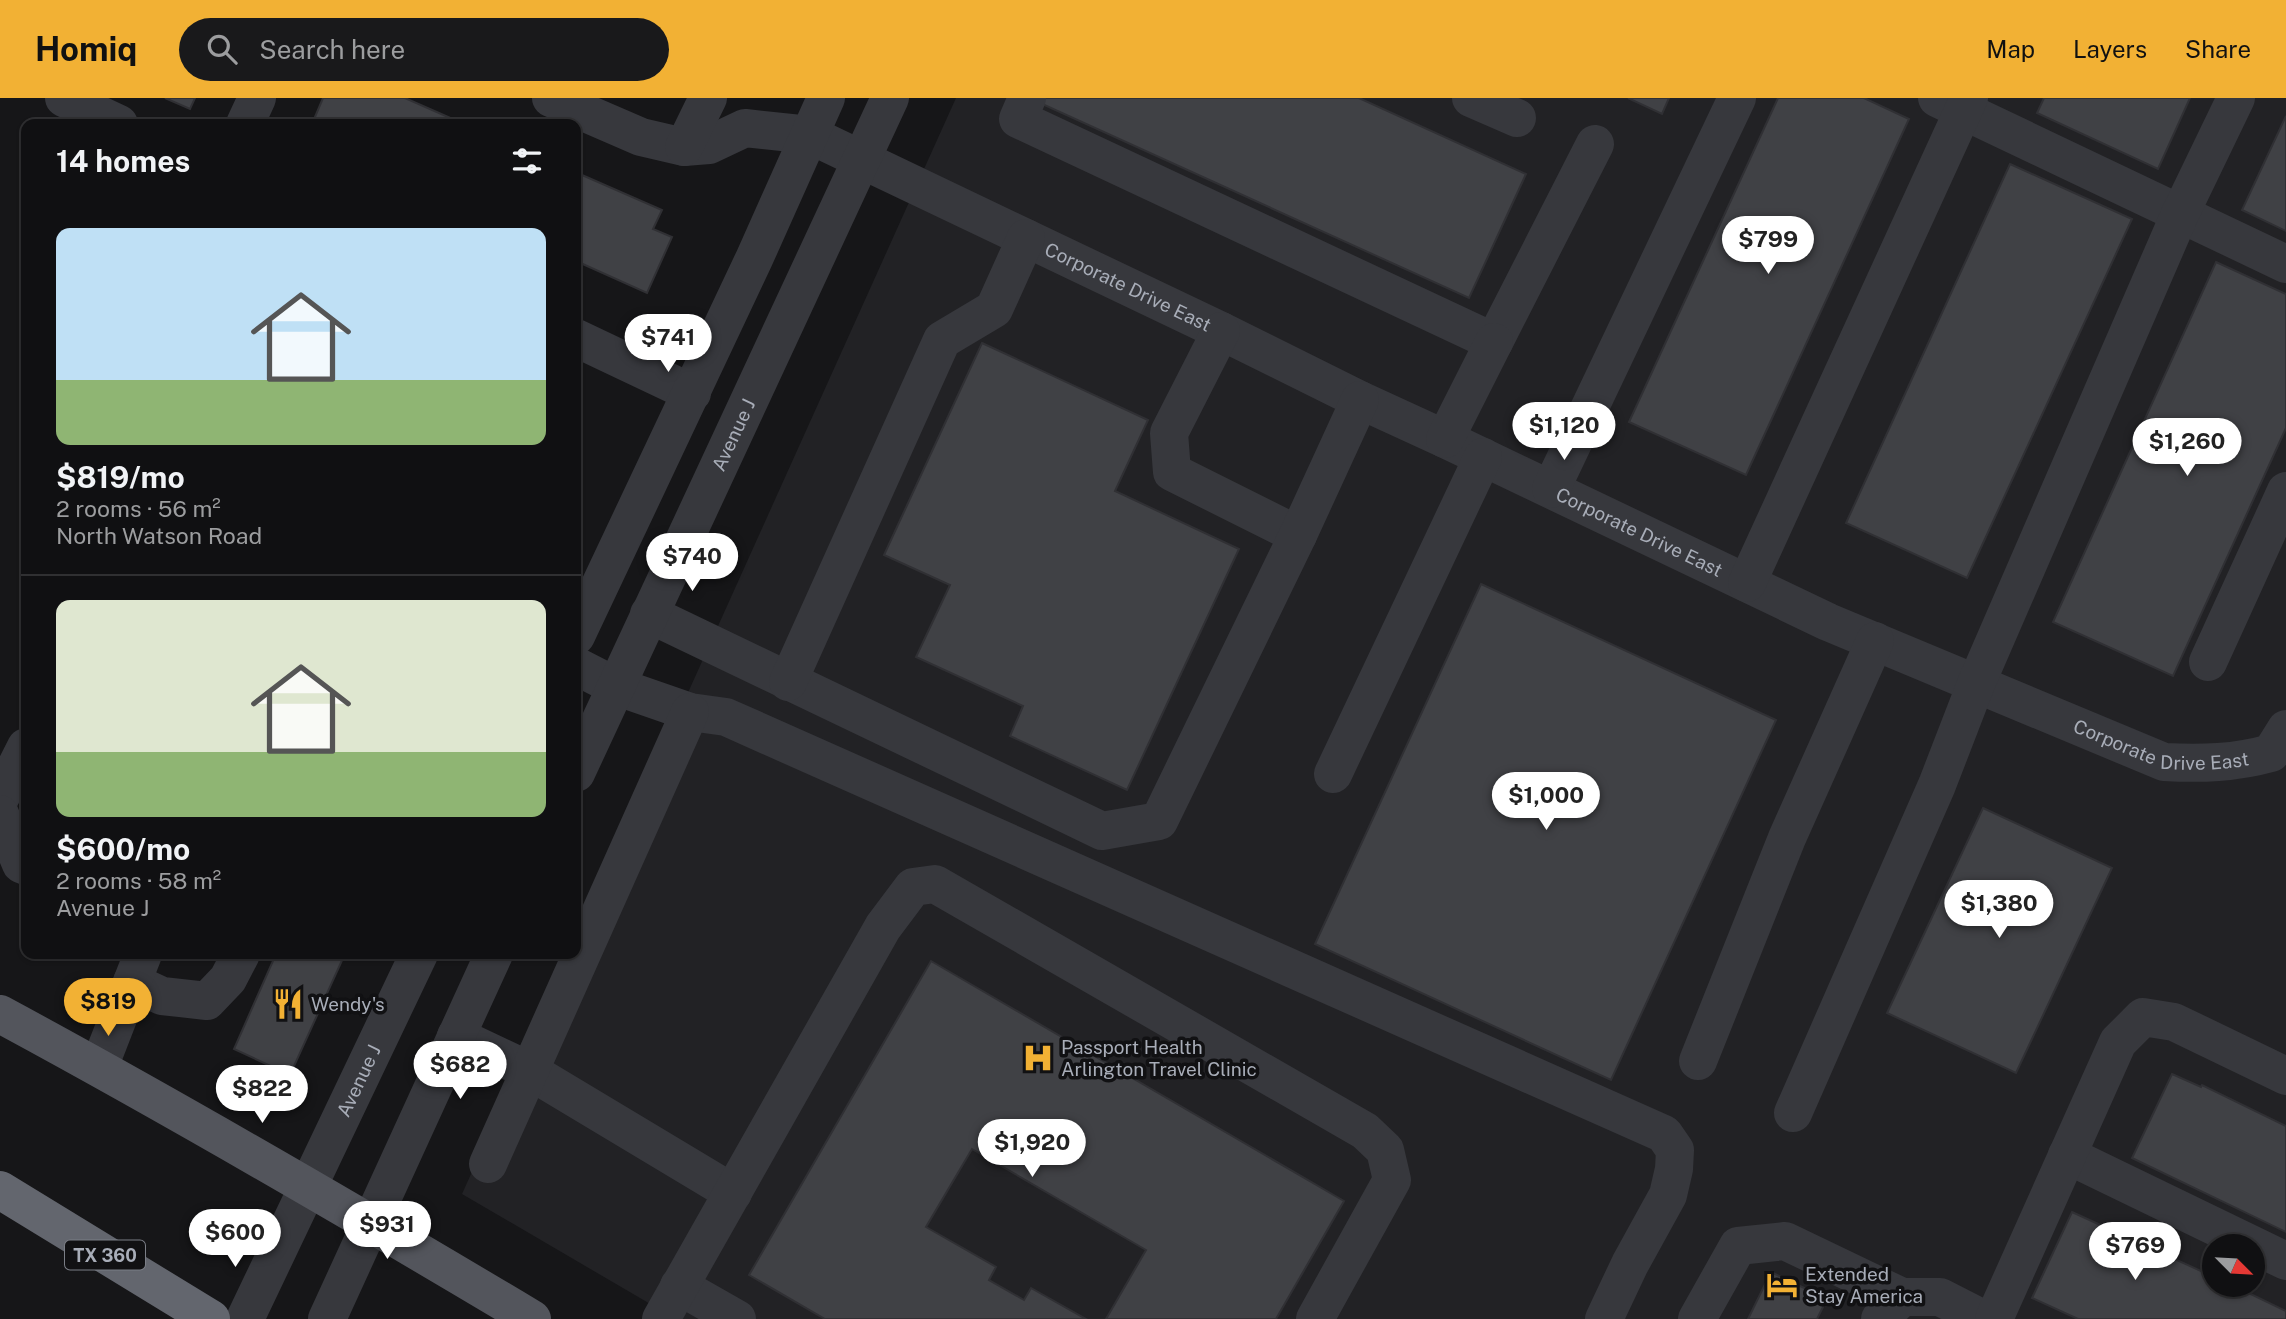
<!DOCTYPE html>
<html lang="en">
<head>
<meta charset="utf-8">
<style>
	:root { --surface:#101012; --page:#19191b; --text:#f1f3f6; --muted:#9c9d9f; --line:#303032; --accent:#f2b134 }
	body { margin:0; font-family:"Public Sans",sans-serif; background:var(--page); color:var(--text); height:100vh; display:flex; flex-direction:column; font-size:26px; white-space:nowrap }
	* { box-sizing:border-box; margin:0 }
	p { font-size:23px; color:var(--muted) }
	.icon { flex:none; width:38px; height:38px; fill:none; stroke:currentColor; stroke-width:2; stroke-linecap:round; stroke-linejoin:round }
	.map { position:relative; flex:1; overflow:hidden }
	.drawer { position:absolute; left:21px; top:21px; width:560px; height:840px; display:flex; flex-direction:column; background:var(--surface); border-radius:14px; box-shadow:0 2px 5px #0004,0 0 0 2px var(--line) }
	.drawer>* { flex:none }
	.needle { width:46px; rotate:114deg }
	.controls { position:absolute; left:2202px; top:1136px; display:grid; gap:14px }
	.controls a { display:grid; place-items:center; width:63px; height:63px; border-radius:50%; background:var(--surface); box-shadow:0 2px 5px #0004,0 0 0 2px var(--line); font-size:35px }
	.price { position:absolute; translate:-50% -60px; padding:0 16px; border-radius:24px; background:#fff; color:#222; font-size:23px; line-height:46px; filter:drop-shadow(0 2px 4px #0008) }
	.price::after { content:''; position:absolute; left:50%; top:42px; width:21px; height:16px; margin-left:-10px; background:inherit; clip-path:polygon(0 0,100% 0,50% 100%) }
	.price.on { background:var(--accent); color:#111 }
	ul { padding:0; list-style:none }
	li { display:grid; align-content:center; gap:14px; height:371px; padding:0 35px }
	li+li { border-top:2px solid var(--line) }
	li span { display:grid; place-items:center; height:217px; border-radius:14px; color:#555 }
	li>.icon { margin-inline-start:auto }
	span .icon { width:126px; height:126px; fill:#fffc; stroke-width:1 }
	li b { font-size:30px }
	h2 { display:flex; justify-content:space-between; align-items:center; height:84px; padding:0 35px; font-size:30px }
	header { display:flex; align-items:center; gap:42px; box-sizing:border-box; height:98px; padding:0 35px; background:var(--accent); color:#111 }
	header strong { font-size:33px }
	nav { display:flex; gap:38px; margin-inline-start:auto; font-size:24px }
	.search { width:490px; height:63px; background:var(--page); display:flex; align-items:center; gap:18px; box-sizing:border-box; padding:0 24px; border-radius:38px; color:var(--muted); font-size:26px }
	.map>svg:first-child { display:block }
	.built { fill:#222225; fill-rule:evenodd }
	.building { fill:#404145; stroke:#303034; stroke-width:2 }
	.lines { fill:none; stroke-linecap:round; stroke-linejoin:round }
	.minor { stroke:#37383d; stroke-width:38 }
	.major { stroke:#53555c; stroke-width:38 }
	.highway { stroke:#63666e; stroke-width:38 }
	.labels { text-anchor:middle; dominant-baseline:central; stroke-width:7; stroke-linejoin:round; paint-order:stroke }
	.shield { fill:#111113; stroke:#7b7e86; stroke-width:2 }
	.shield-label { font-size:18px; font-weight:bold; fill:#a8adb8 }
	.street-label { font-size:19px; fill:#a8adb8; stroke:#111113 }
	.poi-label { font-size:19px; fill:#a8adb8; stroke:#111113; text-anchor:start }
</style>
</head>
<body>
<header>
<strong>Homiq</strong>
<div class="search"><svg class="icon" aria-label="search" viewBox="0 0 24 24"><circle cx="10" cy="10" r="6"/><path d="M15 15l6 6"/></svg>Search here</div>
<nav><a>Map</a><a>Layers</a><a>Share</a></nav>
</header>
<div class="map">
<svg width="2286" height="1221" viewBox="0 0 2286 1221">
	<rect width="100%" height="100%" fill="#161618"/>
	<path class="built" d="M956 0H2286V1221H676L462 1096ZM2214 1148H2252V1186H2214Z"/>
	<g class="building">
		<path d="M165 0H195L190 11Z"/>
		<path d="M323 0H405L464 26H312Z"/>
		<path d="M1042 0H1359L1526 76 1469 200 1040 5Z"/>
		<path d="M1628 0H1669L1662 16Z"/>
		<path d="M1778 0H1864L1909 21 1746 377 1629 324Z"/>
		<path d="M2044 0H2190L2158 71 2037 15Z"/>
		<path d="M2286 18V133L2242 112Z"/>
		<path d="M2010 66 2132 121 1967 480 1846 425Z"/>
		<path d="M582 77 662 112 653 131 672 139 647 195 576 163V91Z"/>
		<path d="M2216 164 2286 196V330L2173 578 2053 524Z"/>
		<path d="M982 245 1148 322 1115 393 1239 451 1127 692 1010 638 1023 608 916 559 950 487 884 457Z"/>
		<path d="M1481 486 1776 622 1611 982 1315 846Z"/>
		<path d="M1983 710 2112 770 2016 975 1887 915Z"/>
		<path d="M276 856 285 860 287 856H340L344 858 290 977 234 951Z"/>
		<path d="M931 863 1344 1103 1276 1221H1106L1146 1152 972 1051 926 1129 996 1169 989 1182 1024 1202 1031 1190 1086 1221H825L749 1177Z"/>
		<path d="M2172 976 2201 989 2202 987 2286 1028V1134L2132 1060Z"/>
		<path d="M2072 1114 2214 1179V1186H2230L2286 1213V1221H2078L2032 1200Z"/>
		<path d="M1771 1174 1827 1201 1817 1221H1748Z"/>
	</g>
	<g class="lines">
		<g class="minor">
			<path d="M64 0 119 26"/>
			<path id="s1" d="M551 0 641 39 684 49 709 47 745 30 810 37 1221 233 1360 302 1445 341 1828 524 2164 664C2202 666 2235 665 2271 655L2286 631"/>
			<path d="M1027 0 1018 21 1494 244 1595 46"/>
			<path d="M1471 0 1517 20"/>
			<path d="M1937 0 2286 166"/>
			<path d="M245 26 257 0"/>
			<path d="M684 49 708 0"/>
			<path d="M1221 233 1169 335 1172 374 1298 437"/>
			<path d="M576 240 692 295"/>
			<path d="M1445 341 1494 244"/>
			<path d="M1551 391 1737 0"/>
			<path d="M1747 485 1969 0"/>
			<path d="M649 516 1102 733 1159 723 1298 437 1360 302"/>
			<path d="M576 538 754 161 826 0"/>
			<path d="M2208 564 2286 393"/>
			<path d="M576 568 615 588 690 614 726 619 1664 1036 1675 1052 1674 1071 1668 1097 1630 1166 1604 1221"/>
			<path d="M788 584 942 242 994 211 1026 140"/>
			<path id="s2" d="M576 675 890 0"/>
			<path d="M1333 676 1483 359"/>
			<path d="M0 700 26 649"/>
			<path d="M0 716 21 766 26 768"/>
			<path d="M132 884 162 898 207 903 228 881 241 856"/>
			<path d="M456 938 528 972 733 1095"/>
			<path d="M1698 963 1787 740 1875 543"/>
			<path d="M99 969 143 856"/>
			<path d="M1793 1015 1937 687 1976 586 2180 116 2236 0"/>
			<path d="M2067 1057 2286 1163"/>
			<path d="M488 1066 690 614"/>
			<path d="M679 1188 737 1221"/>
			<path id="s3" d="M245 1221 419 856"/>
			<path d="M327 1221 494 856"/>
			<path d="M661 1221 883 829 913 789 935 786 1365 1033 1385 1052 1392 1082 1315 1221"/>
			<path d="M1697 1221 1738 1148 1785 1143 1902 1199"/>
			<path d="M1880 1221 1902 1199H1940L1983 1221"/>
			<path d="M1994 1221 2118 944 2143 919 2174 924 2286 978"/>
		</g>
		<path class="major" d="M0 916C180 1013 356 1116 532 1221"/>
		<path class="highway" d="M0 1092 211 1221"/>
	</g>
	<defs>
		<symbol id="restaurant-bare" viewBox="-9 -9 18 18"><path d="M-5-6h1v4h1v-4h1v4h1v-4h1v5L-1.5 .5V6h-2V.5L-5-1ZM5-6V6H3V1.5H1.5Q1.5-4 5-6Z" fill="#f2b134" stroke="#111113" stroke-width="2.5" paint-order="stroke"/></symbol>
		<symbol id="hospital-bare" viewBox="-9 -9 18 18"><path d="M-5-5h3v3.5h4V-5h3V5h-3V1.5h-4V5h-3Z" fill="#f2b134" stroke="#111113" stroke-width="2.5" paint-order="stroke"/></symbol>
		<symbol id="hotel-bare" viewBox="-9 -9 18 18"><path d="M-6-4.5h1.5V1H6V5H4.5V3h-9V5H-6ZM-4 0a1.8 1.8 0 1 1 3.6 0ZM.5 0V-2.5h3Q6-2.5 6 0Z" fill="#f2b134" stroke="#111113" stroke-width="2.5" paint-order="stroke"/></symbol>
	</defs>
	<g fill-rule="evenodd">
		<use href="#restaurant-bare" x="266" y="884" width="44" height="44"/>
		<use href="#hospital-bare" x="1016" y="938" width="44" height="44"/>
		<use href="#hotel-bare" x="1760" y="1165" width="44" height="44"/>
	</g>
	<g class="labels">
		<rect class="shield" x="65" y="1142.5" width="80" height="29" rx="5"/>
		<g class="shield-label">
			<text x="105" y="1157">TX 360</text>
		</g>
		<g class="street-label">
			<text stroke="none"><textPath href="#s1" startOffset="625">Corporate Drive East</textPath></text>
			<text stroke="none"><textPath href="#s2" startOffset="373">Avenue J</textPath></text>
			<text stroke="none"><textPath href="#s1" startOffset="1192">Corporate Drive East</textPath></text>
			<text stroke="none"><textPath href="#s1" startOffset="1759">Corporate Drive East</textPath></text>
			<text stroke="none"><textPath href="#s3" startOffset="264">Avenue J</textPath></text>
		</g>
		<g class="poi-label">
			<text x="311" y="906">Wendy's</text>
			<text x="1061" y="949">Passport Health<tspan x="1061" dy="22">Arlington Travel Clinic</tspan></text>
			<text x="1805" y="1176">Extended<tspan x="1805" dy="22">Stay America</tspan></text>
		</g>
	</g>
</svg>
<div class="controls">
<a><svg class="needle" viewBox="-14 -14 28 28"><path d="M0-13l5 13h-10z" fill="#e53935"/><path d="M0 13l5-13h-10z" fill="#9c9d9f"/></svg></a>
</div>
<b class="price" style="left:1768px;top:178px">$799</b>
<b class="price" style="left:668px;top:276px">$741</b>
<b class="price" style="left:1564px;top:364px">$1,120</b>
<b class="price" style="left:2187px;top:380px">$1,260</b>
<b class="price" style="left:692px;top:495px">$740</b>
<b class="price" style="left:1546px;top:734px">$1,000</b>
<b class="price" style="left:1999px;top:842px">$1,380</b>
<b class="price on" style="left:108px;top:940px">$819</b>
<b class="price" style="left:460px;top:1003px">$682</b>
<b class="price" style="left:262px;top:1027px">$822</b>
<b class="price" style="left:1032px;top:1081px">$1,920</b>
<b class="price" style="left:387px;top:1163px">$931</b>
<b class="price" style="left:235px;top:1171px">$600</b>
<b class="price" style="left:2135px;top:1184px">$769</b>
<section class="drawer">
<h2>14 homes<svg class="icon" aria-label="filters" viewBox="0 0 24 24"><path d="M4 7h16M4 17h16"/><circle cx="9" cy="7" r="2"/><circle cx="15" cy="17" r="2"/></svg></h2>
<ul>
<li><span style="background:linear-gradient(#bfe0f5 70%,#8fb573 0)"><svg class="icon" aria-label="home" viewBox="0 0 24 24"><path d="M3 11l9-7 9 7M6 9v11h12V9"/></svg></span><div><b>$819/mo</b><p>2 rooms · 56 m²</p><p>North Watson Road</p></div></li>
<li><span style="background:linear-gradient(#dfe7d0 70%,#8fb573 0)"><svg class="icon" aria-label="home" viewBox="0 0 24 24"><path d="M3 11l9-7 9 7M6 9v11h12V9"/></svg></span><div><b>$600/mo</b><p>2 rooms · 58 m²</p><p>Avenue J</p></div></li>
</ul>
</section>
</div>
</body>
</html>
